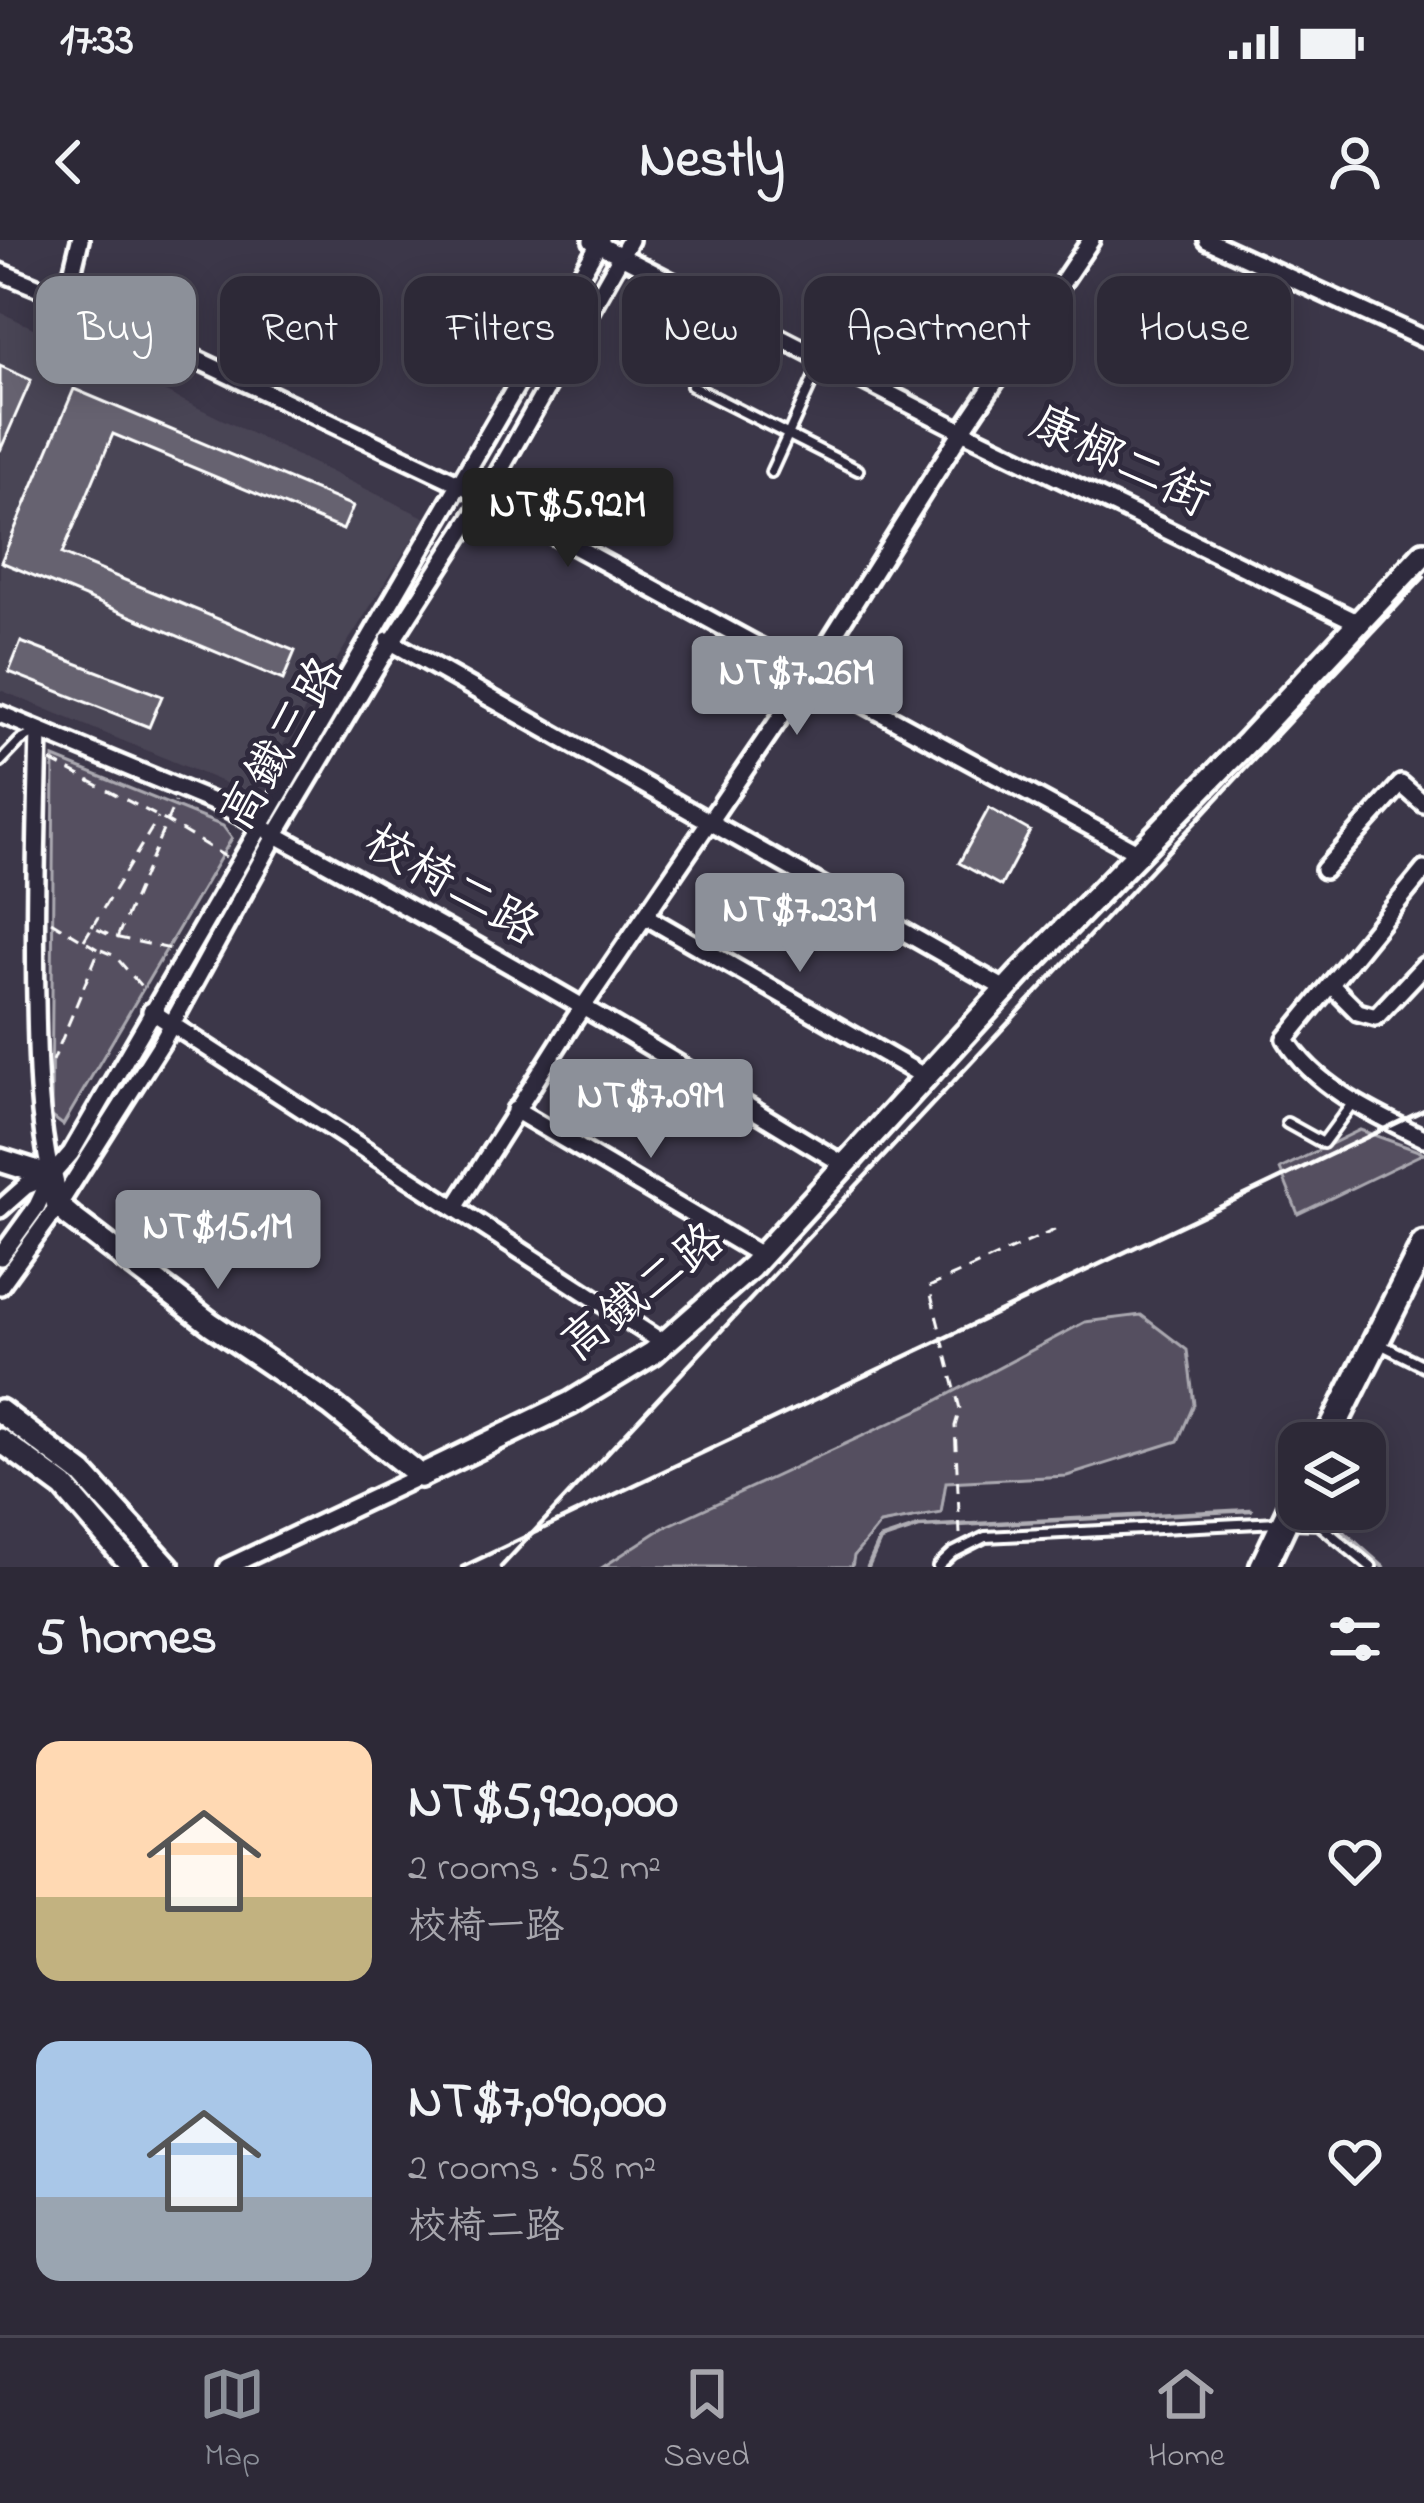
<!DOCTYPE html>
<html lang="en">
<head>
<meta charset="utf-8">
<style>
	:root { --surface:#2d2937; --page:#35313f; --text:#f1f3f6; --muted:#a7a6ad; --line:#484552; --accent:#8c9099 }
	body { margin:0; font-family:"Indie Flower","LXGW WenKai TC",sans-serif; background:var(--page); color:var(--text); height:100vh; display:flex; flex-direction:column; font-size:45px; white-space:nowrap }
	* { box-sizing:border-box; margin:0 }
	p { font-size:39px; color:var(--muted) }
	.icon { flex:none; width:66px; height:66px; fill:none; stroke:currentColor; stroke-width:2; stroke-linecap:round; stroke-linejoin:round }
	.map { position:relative; height:1327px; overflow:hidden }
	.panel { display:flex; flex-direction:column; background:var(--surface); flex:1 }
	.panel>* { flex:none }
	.banner { position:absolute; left:36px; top:36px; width:1353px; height:108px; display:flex; gap:24px }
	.fabs { position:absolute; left:1278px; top:1182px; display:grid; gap:24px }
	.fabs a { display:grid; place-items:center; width:108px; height:108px; border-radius:24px; background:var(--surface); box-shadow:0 6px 30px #0003,0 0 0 3px var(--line); font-size:60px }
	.price { position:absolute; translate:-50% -102px; padding:0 27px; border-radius:12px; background:var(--accent); color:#fff; font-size:39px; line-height:78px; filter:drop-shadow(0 3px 6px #0008) }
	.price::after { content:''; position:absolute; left:50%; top:72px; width:36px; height:27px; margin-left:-18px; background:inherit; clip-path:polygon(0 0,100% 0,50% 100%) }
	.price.active { background:#222; color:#fff }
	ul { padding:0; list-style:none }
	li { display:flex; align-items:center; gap:36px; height:300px; padding:0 36px }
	li span { display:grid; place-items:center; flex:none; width:336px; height:240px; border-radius:24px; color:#555 }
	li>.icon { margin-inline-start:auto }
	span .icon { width:144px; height:144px; fill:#fffc; stroke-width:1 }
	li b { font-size:51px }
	h2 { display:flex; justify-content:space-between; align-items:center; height:144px; padding:0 36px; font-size:51px }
	.tag { padding:0 42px; border-radius:24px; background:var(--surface); box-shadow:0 6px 30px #0003,0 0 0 3px var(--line); font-size:42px; line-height:108px }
	.tag.active { background:var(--accent); color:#fff }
	.status { display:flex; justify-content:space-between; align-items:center; height:84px; padding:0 60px; background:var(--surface); direction:ltr }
	.status svg { height:33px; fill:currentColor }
	header { display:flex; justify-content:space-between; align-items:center; height:156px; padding:0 36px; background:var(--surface); font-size:54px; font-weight:700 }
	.menu { display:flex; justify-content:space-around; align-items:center; height:168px; border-top:3px solid var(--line); background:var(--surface); font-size:33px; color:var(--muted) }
	.menu a { display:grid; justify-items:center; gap:6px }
	.menu .active { color:var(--accent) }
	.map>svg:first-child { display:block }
	.built { fill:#494455 }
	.green { fill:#555060; stroke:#aaa8b0; stroke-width:3 }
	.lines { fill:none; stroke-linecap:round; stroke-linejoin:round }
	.stream { stroke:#afadb4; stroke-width:4.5 }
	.building { fill:#666270; stroke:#fff; stroke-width:3 }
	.lane-casing { stroke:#fff; stroke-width:16 }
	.street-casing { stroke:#fff; stroke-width:24 }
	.secondary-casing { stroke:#fff; stroke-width:30 }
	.primary-casing { stroke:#fff; stroke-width:33 }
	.path { stroke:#fff; stroke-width:3; stroke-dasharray:12 9; stroke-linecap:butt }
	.lane { stroke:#2f2a3d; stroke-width:8 }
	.street { stroke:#2f2a3d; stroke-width:15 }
	.secondary { stroke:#2f2a3d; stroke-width:21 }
	.primary { stroke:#2f2a3d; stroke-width:24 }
	.rail { stroke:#fff; stroke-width:4.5 }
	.labels { text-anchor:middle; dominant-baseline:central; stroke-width:10; stroke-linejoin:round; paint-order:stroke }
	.street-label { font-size:48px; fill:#fff; stroke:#2f2a3d }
</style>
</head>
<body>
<div class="status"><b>17:33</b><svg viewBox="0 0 49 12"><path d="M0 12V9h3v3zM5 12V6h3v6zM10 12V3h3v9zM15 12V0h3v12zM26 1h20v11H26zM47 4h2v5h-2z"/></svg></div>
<header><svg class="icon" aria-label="back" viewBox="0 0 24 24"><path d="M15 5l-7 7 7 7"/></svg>Nestly<svg class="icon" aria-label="person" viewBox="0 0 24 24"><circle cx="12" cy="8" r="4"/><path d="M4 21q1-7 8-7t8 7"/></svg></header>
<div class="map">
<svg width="1424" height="1327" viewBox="0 0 1424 1327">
	<rect width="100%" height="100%" fill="#3c3749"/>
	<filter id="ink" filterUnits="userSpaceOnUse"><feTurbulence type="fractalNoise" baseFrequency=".00833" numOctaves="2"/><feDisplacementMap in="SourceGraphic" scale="24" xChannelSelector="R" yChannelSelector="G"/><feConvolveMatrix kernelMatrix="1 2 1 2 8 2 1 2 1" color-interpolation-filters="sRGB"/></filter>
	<g filter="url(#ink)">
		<path class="built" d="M0 72 426 278 252 554 0 450Z"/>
		<g class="green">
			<path d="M54 518 223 586 232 598 63 885 51 876Z"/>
			<path d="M1360 890 1424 913 1298 974 1280 929Z"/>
			<path d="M1141 1075 1187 1110 1194 1164 1178 1201 1067 1236 946 1242 941 1273 880 1284 854 1316 852 1327H603L663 1288 925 1167 1085 1082Z"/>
		</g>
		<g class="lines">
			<g class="stream">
				<path d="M1320 1271 1383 1327"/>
				<path d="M868 1327 880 1300 919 1287 1251 1270"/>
			</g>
		</g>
		<g class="building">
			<path d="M0 126 31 140 0 211Z"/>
			<path d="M74 149 353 266 343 290 113 194 62 314 295 411 283 440 1 322Z"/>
			<path d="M21 402 162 456 149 487 9 432Z"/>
			<path d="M989 568 1030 591 1001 646 959 623Z"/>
		</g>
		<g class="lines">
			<defs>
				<g id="lane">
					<path d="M692 146 858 230"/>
					<path d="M771 232 822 120"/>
					<path d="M0 522 20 501 39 491"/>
					<path d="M1287 883 1323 903 1354 861"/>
					<path d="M1382 1105 1424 1126"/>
					<path d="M1293 1283 1319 1284 1371 1327"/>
					<path d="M938 1327 953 1313 985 1297 1278 1282"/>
				</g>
				<g id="street">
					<path d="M1207 0 1424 99"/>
					<path d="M592 1 962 191 1359 383"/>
					<path d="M0 32 86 67 460 244 1139 613"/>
					<path d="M66 58 80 0"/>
					<path d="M388 400 1007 750"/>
					<path d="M0 474 225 567C348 634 472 702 593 773 677 822 760 875 845 925"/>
					<path d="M1324 630 1401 544 1424 564"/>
					<path d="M1424 630 1286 799C1314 847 1376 875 1424 898"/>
					<path d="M647 677 927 838"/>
					<path d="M1331 745 1358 772 1376 777 1424 726"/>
					<path d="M151 771 665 1104"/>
					<path d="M515 870 762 1016"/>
					<path d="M456 966 574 780 801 447 962 191 1091 0"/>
					<path d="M0 969 26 946 51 936C38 878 37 819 36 760 34 670 37 581 39 491"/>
					<path d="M0 1017 37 966 51 936 71 913 601 0"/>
					<path d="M0 1046 58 966 162 802 275 596 380 420 485 257 630 0"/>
					<path d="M227 1327 420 1236"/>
				</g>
				<g id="secondary">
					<path d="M0 920 51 936 58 966 72 978 211 1084 331 1165 420 1236 571 1163 653 1113 751 1027 1020 734 1248 501 1424 313"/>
					<path d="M0 1171 83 1234 168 1327"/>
					<path d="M0 1200 64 1247 133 1327"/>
				</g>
				<g id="primary">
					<path d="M1325 1203 1424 1005"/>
					<path d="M1263 1327 1299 1251"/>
				</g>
			</defs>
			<use href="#lane" class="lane-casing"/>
			<use href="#street" class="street-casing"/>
			<use href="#secondary" class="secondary-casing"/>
			<use href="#primary" class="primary-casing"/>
			<g class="path">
				<path d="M51 521 159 577 226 617"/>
				<path d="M51 681 99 710 53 821"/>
				<path d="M92 687 158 578"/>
				<path d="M117 698 175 562"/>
				<path d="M84 700 92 687 114 697 171 709"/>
				<path d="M101 710 115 716 146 752"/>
				<path d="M960 1294 955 1186 960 1169 929 1047 1059 988"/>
			</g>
			<use href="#lane" class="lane"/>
			<use href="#street" class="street"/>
			<use href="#secondary" class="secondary"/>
			<use href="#primary" class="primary"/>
			<g class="rail">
				<path d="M462 1327 1424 870"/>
				<path d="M501 1327 1424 337"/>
			</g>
		</g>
	</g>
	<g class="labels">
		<g class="street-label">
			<text transform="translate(1119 223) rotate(26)">康榔二街</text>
			<text transform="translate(284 505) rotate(-59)">高鐵三路</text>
			<text transform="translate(451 647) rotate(30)">校椅二路</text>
			<text transform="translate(644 1054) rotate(-38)">高鐵二路</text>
		</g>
	</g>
</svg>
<div class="fabs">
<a><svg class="icon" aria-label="layers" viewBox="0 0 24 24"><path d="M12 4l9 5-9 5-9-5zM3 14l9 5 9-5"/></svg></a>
</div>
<b class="price active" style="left:568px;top:330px">NT$5.92M</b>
<b class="price" style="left:797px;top:498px">NT$7.26M</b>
<b class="price" style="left:800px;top:735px">NT$7.23M</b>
<b class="price" style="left:651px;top:921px">NT$7.09M</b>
<b class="price" style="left:218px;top:1052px">NT$15.1M</b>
<div class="banner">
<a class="tag active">Buy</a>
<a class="tag">Rent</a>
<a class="tag">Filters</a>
<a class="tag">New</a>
<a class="tag">Apartment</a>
<a class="tag">House</a>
</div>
</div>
<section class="panel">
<h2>5 homes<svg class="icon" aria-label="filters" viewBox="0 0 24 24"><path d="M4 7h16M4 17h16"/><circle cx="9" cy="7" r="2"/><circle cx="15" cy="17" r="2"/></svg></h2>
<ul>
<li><span style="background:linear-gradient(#ffd9b3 65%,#c2b280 0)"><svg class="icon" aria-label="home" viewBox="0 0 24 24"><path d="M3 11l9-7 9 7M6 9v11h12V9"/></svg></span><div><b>NT$5,920,000</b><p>2 rooms · 52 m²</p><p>校椅一路</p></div><svg class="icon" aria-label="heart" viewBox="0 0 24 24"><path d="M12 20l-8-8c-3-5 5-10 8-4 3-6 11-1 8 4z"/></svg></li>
<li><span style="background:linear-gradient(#a9c7e8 65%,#9aa5b1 0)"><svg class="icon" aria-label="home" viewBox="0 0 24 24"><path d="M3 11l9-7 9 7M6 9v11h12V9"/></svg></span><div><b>NT$7,090,000</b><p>2 rooms · 58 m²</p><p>校椅二路</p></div><svg class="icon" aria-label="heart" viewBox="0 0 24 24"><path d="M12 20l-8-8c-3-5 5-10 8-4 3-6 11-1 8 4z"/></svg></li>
</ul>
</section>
<nav class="menu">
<a class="active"><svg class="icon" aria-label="map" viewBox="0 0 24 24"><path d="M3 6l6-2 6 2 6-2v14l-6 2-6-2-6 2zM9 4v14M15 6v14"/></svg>Map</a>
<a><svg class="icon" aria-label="saved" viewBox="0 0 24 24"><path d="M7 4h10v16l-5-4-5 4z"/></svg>Saved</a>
<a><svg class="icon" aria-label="home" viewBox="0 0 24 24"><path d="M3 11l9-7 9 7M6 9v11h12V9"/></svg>Home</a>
</nav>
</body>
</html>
